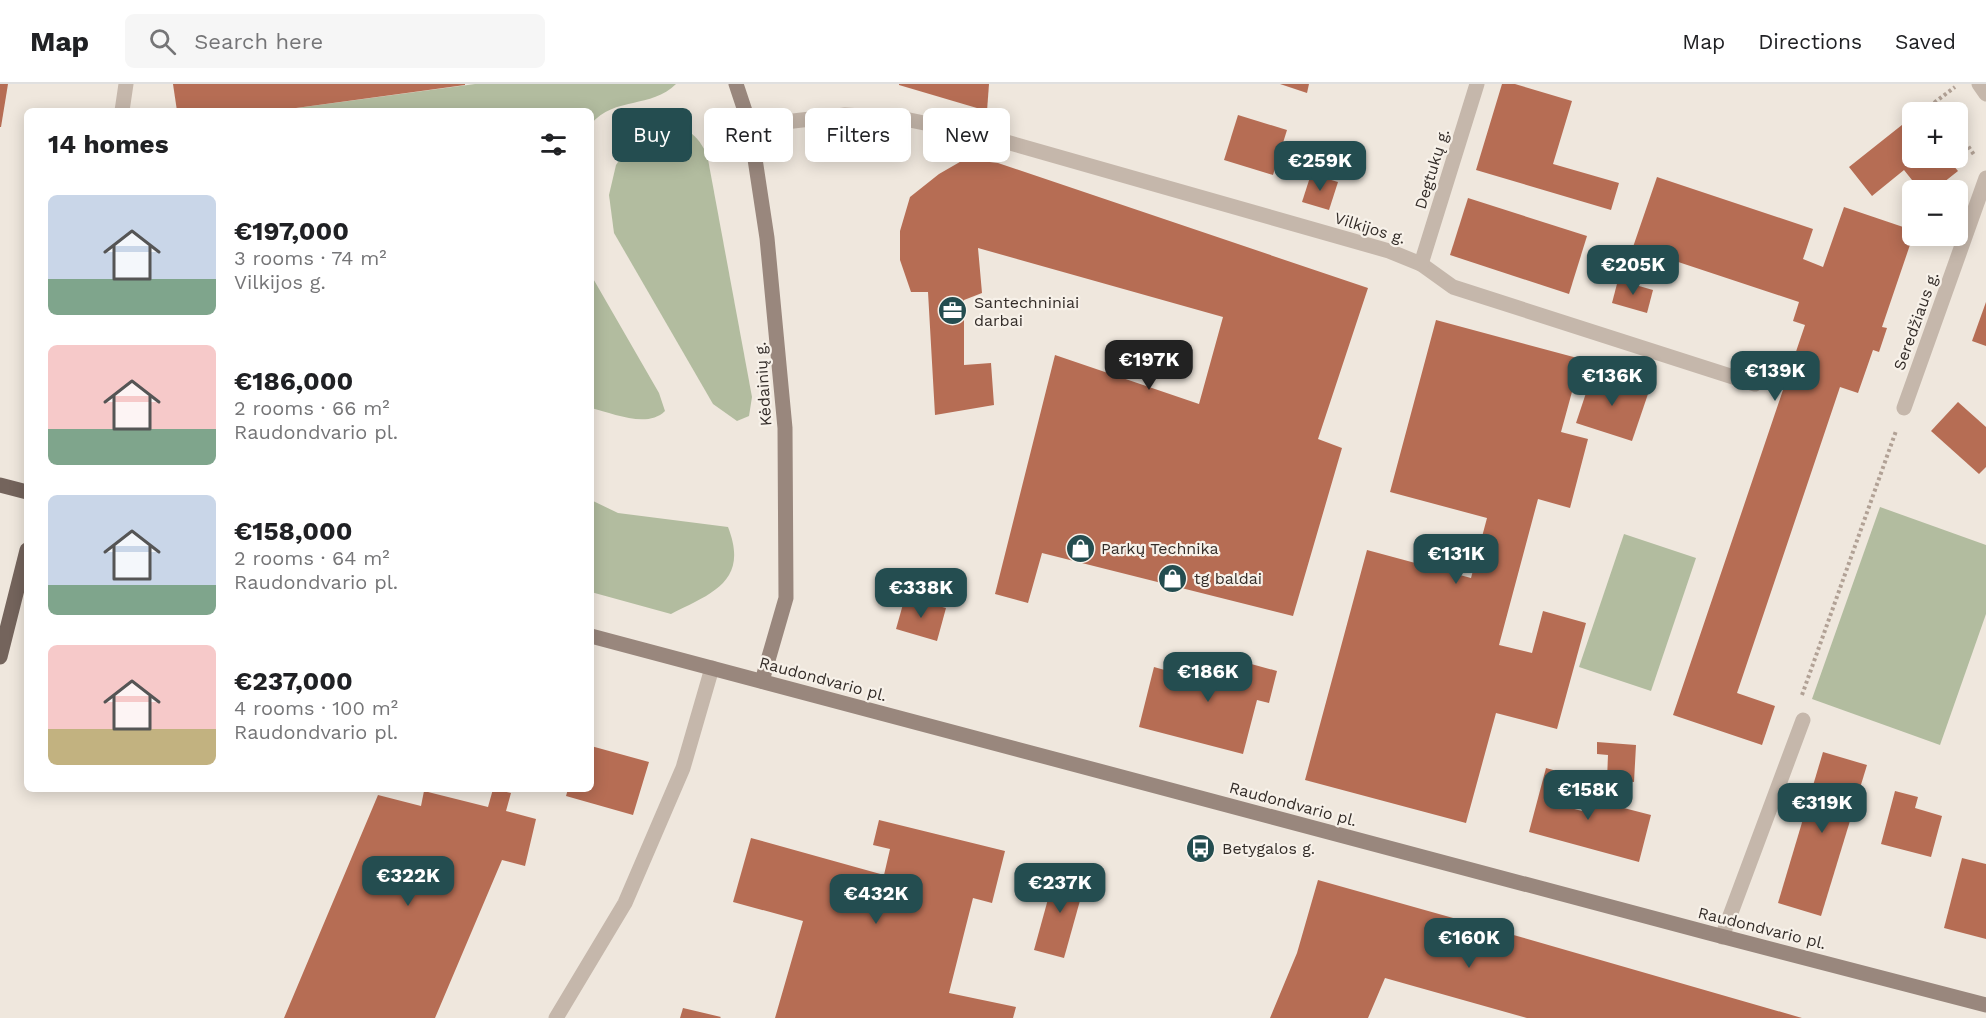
<!DOCTYPE html>
<html lang="en">
<head>
<meta charset="utf-8">
<style>
	:root { --surface:#fff; --page:#f6f6f6; --text:#202124; --muted:#757577; --line:#e0e0e0; --accent:#244d50 }
	body { margin:0; font-family:"Work Sans",sans-serif; background:var(--page); color:var(--text); height:100vh; display:flex; flex-direction:column; font-size:22px; white-space:nowrap }
	* { box-sizing:border-box; margin:0 }
	p { font-size:20px; color:var(--muted) }
	.icon { flex:none; width:33px; height:33px; fill:none; stroke:currentColor; stroke-width:2; stroke-linecap:round; stroke-linejoin:round }
	.map { position:relative; flex:1; overflow:hidden }
	.sheet { position:absolute; left:24px; top:24px; width:570px; height:684px; display:flex; flex-direction:column; background:var(--surface); border-radius:9px; box-shadow:0 3px 15px #0003 }
	.sheet>* { flex:none }
	.banner { position:absolute; left:612px; top:24px; width:570px; height:54px; display:flex; gap:12px }
	.buttons { position:absolute; left:1902px; top:18px; display:grid; gap:12px }
	.buttons a { display:grid; place-items:center; width:66px; height:66px; border-radius:9px; background:var(--surface); box-shadow:0 3px 15px #0003; font-size:30px }
	.price { position:absolute; translate:-50% -51px; padding:0 14px; border-radius:12px; background:var(--accent); color:#fff; font-size:20px; line-height:39px; filter:drop-shadow(0 2px 3px #0008) }
	.price::after { content:''; position:absolute; left:50%; top:36px; width:18px; height:14px; margin-left:-9px; background:inherit; clip-path:polygon(0 0,100% 0,50% 100%) }
	.price.current { background:#222; color:#fff }
	ul { padding:0; list-style:none }
	li { display:flex; align-items:center; gap:18px; height:150px; padding:0 24px }
	li span { display:grid; place-items:center; flex:none; width:168px; height:120px; border-radius:9px; color:#555 }
	li>.icon { margin-inline-start:auto }
	span .icon { width:72px; height:72px; fill:#fffc; stroke-width:1 }
	li b { font-size:26px }
	h2 { display:flex; justify-content:space-between; align-items:center; height:72px; padding:0 24px; font-size:26px }
	.chip { padding:0 21px; border-radius:9px; background:var(--surface); box-shadow:0 3px 15px #0003; font-size:21px; line-height:54px }
	.chip.current { background:var(--accent); color:#fff }
	header { display:flex; align-items:center; gap:36px; box-sizing:border-box; height:84px; padding:0 30px; background:var(--surface); border-bottom:2px solid var(--line) }
	header strong { font-size:28px }
	nav { display:flex; gap:33px; margin-inline-start:auto; font-size:21px }
	.search { width:420px; height:54px; background:var(--page); display:flex; align-items:center; gap:15px; box-sizing:border-box; padding:0 21px; border-radius:9px; color:var(--muted); font-size:22px }
	.map>svg:first-child { display:block }
	.green { fill:#b2bc9f }
	.building { fill:#b66d54 }
	.lines { fill:none; stroke-linecap:round; stroke-linejoin:round }
	.path { stroke:#b1a195; stroke-width:4; stroke-dasharray:3 3; stroke-linecap:butt }
	.minor { stroke:#c5b7ab; stroke-width:15 }
	.secondary { stroke:#99877d; stroke-width:15 }
	.primary { stroke:#74645c; stroke-width:15 }
	.labels { text-anchor:middle; dominant-baseline:central; stroke-width:4.5; stroke-linejoin:round; paint-order:stroke }
	.street-label { font-size:16px; fill:#342d29; stroke:#f7f1e9 }
	.poi-label { font-size:16px; fill:#342d29; stroke:#f7f1e9; text-anchor:start }
</style>
</head>
<body>
<header>
<strong>Map</strong>
<div class="search"><svg class="icon" aria-label="search" viewBox="0 0 24 24"><circle cx="10" cy="10" r="6"/><path d="M15 15l6 6"/></svg>Search here</div>
<nav><a>Map</a><a>Directions</a><a>Saved</a></nav>
</header>
<div class="map">
<svg width="1986" height="934" viewBox="0 0 1986 934">
	<rect width="100%" height="100%" fill="#efe7dd"/>
	<g class="green">
		<path d="M475 0H676C651 25 615 12 591 40V27H274Z"/>
		<path d="M656 43C684 43 693 44 707 70L752 313 749 332 737 337 713 320 614 149 609 111 616 81 637 50Z"/>
		<path d="M591 191 659 309 665 327C647 345 613 329 591 324Z"/>
		<path d="M591 416 618 429 728 443C749 497 713 509 671 530L591 508Z"/>
		<path d="M1880 423 1986 461V530L1940 661 1812 615Z"/>
		<path d="M1624 450 1696 474 1651 607 1579 583Z"/>
	</g>
	<g class="building">
		<path d="M0 0H8L1 43H0Z"/>
		<path d="M173 0H465V1L274 27H177Z"/>
		<path d="M899 0H989L987 27 899 1Z"/>
		<path d="M1280 0H1309L1307 9Z"/>
		<path d="M1502 0H1515L1572 17 1553 80 1619 99 1611 126 1476 86Z"/>
		<path d="M1238 31 1287 46 1273 91 1224 76Z"/>
		<path d="M1912 33V74H1947L1958 87 1934 106H1920L1904 86 1872 112 1849 83Z"/>
		<path d="M965 75 998 79 1368 204 1318 355 1342 364 1293 532 1042 469 1028 519 995 510 1055 271 1199 320 1223 233 978 164 982 209 964 216V281L991 279 994 321 935 331 928 208H911L900 176V147L910 113 939 90Z"/>
		<path d="M1311 90 1338 98 1329 126 1302 118Z"/>
		<path d="M1657 93 1813 145 1803 175 1823 183 1844 123 1912 146 1913 152 1882 243 1887 244 1879 268 1873 266 1858 309 1840 303 1737 609 1775 622 1762 661 1673 631 1805 241 1793 237 1799 218 1633 163Z"/>
		<path d="M1468 114 1587 152 1569 210 1450 171Z"/>
		<path d="M1618 196 1653 206 1647 229 1612 219Z"/>
		<path d="M1986 218V262L1972 257Z"/>
		<path d="M1436 236 1581 275 1561 348 1588 355 1570 424 1538 415 1499 561 1532 569 1543 527 1586 539 1557 645 1496 629 1466 739 1305 696 1367 466 1471 494 1487 434 1390 408Z"/>
		<path d="M1593 288 1649 307 1632 357 1576 339Z"/>
		<path d="M1958 318 1986 343V383L1979 390 1931 347Z"/>
		<path d="M905 513 946 524 937 557 896 545Z"/>
		<path d="M1215 570 1277 587 1269 619 1257 616 1243 670 1139 643 1154 583 1207 598Z"/>
		<path d="M1597 658 1636 661 1634 698 1607 696 1608 671 1597 670Z"/>
		<path d="M591 662 649 678 633 731 566 712 568 705H591Z"/>
		<path d="M1823 668 1867 681 1821 832 1778 819Z"/>
		<path d="M1546 684 1571 691 1563 722 1582 727 1585 714 1651 731 1639 778 1529 748Z"/>
		<path d="M493 705 511 709 506 727 536 735 525 782 502 776 435 934H284L378 711 421 722 424 707 488 723Z"/>
		<path d="M1895 707 1918 713 1915 724 1942 732 1931 773 1881 760Z"/>
		<path d="M879 736 1005 767 992 819 973 814 949 909 1016 923 1013 934H775L803 837 733 818 751 754 884 791 890 765 873 761Z"/>
		<path d="M1962 774 1986 780V855L1944 844Z"/>
		<path d="M1056 786 1086 795 1064 874 1034 866Z"/>
		<path d="M1318 796 1531 856 1802 934H1527L1385 894 1368 934H1270L1297 869Z"/>
		<path d="M683 924 721 933 720 934H680Z"/>
	</g>
	<g class="lines">
		<g class="path">
			<path d="M1943 28 1935 18 1955 3"/>
			<path d="M1958 48 1975 72"/>
			<path d="M1802 611 1896 347"/>
		</g>
		<g class="minor">
			<path d="M1979 0 1986 10"/>
			<path d="M122 27 126 0"/>
			<path d="M750 42 845 31 900 34 982 51 1389 167 1421 180 1453 203 1755 300"/>
			<path d="M1421 180 1477 0"/>
			<path d="M1904 324 1986 94"/>
			<path d="M1722 853 1803 636"/>
			<path d="M556 934 625 819 683 684 712 584"/>
		</g>
		<g class="secondary">
			<path d="M736 0 750 42 767 154 785 344 786 514 762 597"/>
			<path d="M591 552 1709 849 1986 921"/>
		</g>
		<g class="primary">
			<path d="M0 401 27 408"/>
			<path d="M0 573 27 466"/>
		</g>
	</g>
	<defs>
		<symbol id="office-disc" viewBox="-11 -11 22 22"><circle r="9.5" fill="#244d50" stroke="#f7f1e9"/><path d="M-6-3h4V-5.5h4V-3h4V5H-6ZM-1-4.5V-3h2v-1.5ZM-6 0V1H6V0Z" fill="#fff"/></symbol>
		<symbol id="shop-disc" viewBox="-11 -11 22 22"><circle r="9.5" fill="#244d50" stroke="#f7f1e9"/><path d="M-5-2.5h2.3a2.7 3.5 0 0 1 5.4 0H5L5.5 6h-11ZM-1.5-2.5h3a1.5 2.3 0 0 0-3 0Z" fill="#fff"/></symbol>
		<symbol id="bus-disc" viewBox="-11 -11 22 22"><circle r="9.5" fill="#244d50" stroke="#f7f1e9"/><path d="M-5-6H5V4H4V6H2V4H-2V6H-4V4H-5ZM-3.5-4V0h7V-4ZM-3.5 1.2v1.5H-2V1.2ZM2 1.2v1.5H3.5V1.2Z" fill="#fff"/></symbol>
	</defs>
	<g fill-rule="evenodd">
		<use href="#office-disc" x="936" y="210" width="33" height="33"/>
		<use href="#shop-disc" x="1064" y="448" width="33" height="33"/>
		<use href="#shop-disc" x="1156" y="478" width="33" height="33"/>
		<use href="#bus-disc" x="1184" y="748" width="33" height="33"/>
	</g>
	<g class="labels">
		<g class="street-label">
			<text transform="translate(1432 85) rotate(-73)">Degtukų g.</text>
			<text transform="translate(1370 144) rotate(17)">Vilkijos g.</text>
			<text transform="translate(1916 237) rotate(-70)">Seredžiaus g.</text>
			<text transform="translate(763 300) rotate(-94)">Kėdainių g.</text>
			<text transform="translate(823 595) rotate(15)">Raudondvario pl.</text>
			<text transform="translate(1293 720) rotate(15)">Raudondvario pl.</text>
			<text transform="translate(1762 844) rotate(14)">Raudondvario pl.</text>
		</g>
		<g class="poi-label">
			<text x="974" y="218">Santechniniai<tspan x="974" dy="18">darbai</tspan></text>
			<text x="1101" y="464">Parkų Technika</text>
			<text x="1194" y="494">tg baldai</text>
			<text x="1222" y="764">Betygalos g.</text>
		</g>
	</g>
</svg>
<div class="buttons">
<a>+</a>
<a>−</a>
</div>
<b class="price" style="left:1320px;top:108px">€259K</b>
<b class="price" style="left:1633px;top:212px">€205K</b>
<b class="price current" style="left:1149px;top:307px">€197K</b>
<b class="price" style="left:1775px;top:318px">€139K</b>
<b class="price" style="left:1612px;top:323px">€136K</b>
<b class="price" style="left:1456px;top:501px">€131K</b>
<b class="price" style="left:921px;top:535px">€338K</b>
<b class="price" style="left:1208px;top:619px">€186K</b>
<b class="price" style="left:1588px;top:737px">€158K</b>
<b class="price" style="left:1822px;top:750px">€319K</b>
<b class="price" style="left:408px;top:823px">€322K</b>
<b class="price" style="left:1060px;top:830px">€237K</b>
<b class="price" style="left:876px;top:841px">€432K</b>
<b class="price" style="left:1469px;top:885px">€160K</b>
<div class="banner">
<a class="chip current">Buy</a>
<a class="chip">Rent</a>
<a class="chip">Filters</a>
<a class="chip">New</a>
</div>
<section class="sheet">
<h2>14 homes<svg class="icon" aria-label="filters" viewBox="0 0 24 24"><path d="M4 7h16M4 17h16"/><circle cx="9" cy="7" r="2"/><circle cx="15" cy="17" r="2"/></svg></h2>
<ul>
<li><span style="background:linear-gradient(#c9d6e8 70%,#7fa58c 0)"><svg class="icon" aria-label="home" viewBox="0 0 24 24"><path d="M3 11l9-7 9 7M6 9v11h12V9"/></svg></span><div><b>€197,000</b><p>3 rooms · 74 m²</p><p>Vilkijos g.</p></div></li>
<li><span style="background:linear-gradient(#f6c9c9 70%,#7fa58c 0)"><svg class="icon" aria-label="home" viewBox="0 0 24 24"><path d="M3 11l9-7 9 7M6 9v11h12V9"/></svg></span><div><b>€186,000</b><p>2 rooms · 66 m²</p><p>Raudondvario pl.</p></div></li>
<li><span style="background:linear-gradient(#c9d6e8 75%,#7fa58c 0)"><svg class="icon" aria-label="home" viewBox="0 0 24 24"><path d="M3 11l9-7 9 7M6 9v11h12V9"/></svg></span><div><b>€158,000</b><p>2 rooms · 64 m²</p><p>Raudondvario pl.</p></div></li>
<li><span style="background:linear-gradient(#f6c9c9 70%,#c2b280 0)"><svg class="icon" aria-label="home" viewBox="0 0 24 24"><path d="M3 11l9-7 9 7M6 9v11h12V9"/></svg></span><div><b>€237,000</b><p>4 rooms · 100 m²</p><p>Raudondvario pl.</p></div></li>
</ul>
</section>
</div>
</body>
</html>
